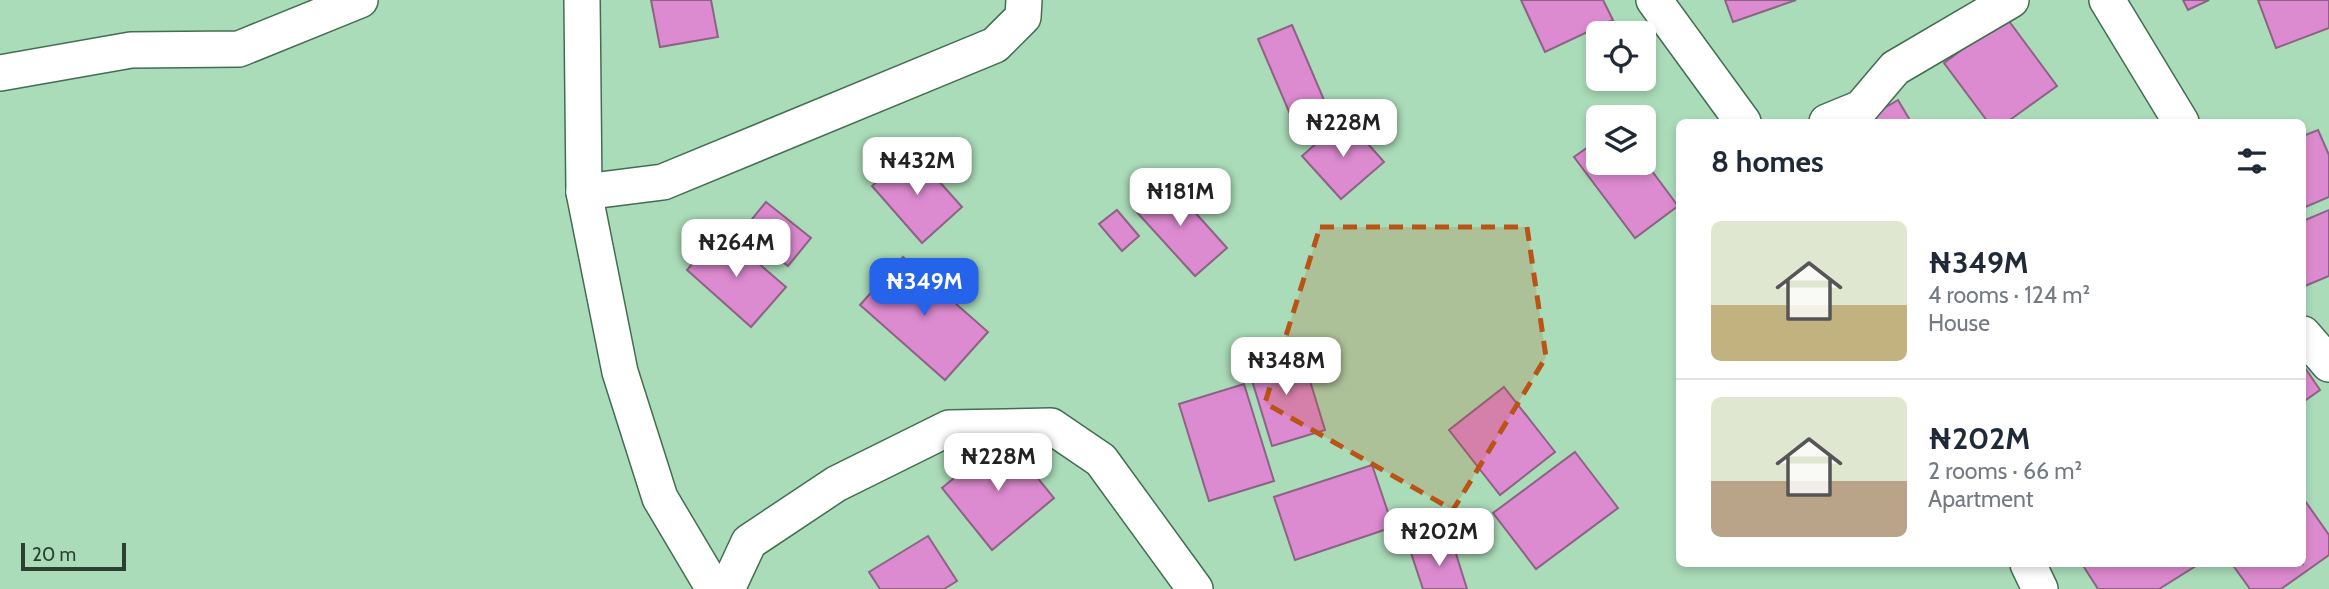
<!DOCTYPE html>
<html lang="en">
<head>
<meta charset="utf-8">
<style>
	:root { --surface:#fff; --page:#f6f6f7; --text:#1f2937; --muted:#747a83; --line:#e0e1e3; --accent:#2563eb }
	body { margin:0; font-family:Cabin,sans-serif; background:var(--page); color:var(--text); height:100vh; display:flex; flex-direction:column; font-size:26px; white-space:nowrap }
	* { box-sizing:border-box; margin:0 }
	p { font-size:23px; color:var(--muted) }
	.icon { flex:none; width:38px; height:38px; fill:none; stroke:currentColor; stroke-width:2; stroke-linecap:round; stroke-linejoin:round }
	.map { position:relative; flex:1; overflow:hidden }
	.drawer { position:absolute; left:1676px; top:119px; width:630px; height:448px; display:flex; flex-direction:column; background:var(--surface); border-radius:10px; box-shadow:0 4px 10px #0003 }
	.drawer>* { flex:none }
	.buttons { position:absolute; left:1586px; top:21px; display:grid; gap:14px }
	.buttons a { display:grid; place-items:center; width:70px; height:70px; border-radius:10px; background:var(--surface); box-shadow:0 4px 10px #0003; font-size:35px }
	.scale { position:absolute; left:21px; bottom:18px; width:105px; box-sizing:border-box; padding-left:7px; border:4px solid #2c4032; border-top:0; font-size:19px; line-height:24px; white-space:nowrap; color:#2c4032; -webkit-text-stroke:5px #abdcb9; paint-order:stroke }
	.price { position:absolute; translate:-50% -60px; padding:0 16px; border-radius:14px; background:#fff; color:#222; font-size:23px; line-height:46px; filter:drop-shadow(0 2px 4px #0008) }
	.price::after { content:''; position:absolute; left:50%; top:42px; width:21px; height:16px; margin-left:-10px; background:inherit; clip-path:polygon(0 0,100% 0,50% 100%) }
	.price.on { background:var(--accent); color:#fff }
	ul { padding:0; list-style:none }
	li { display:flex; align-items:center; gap:21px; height:175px; padding:0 35px }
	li+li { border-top:2px solid var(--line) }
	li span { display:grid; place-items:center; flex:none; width:196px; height:140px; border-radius:10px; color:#555 }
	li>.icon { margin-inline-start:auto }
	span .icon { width:84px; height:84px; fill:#fffc; stroke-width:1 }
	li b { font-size:30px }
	h2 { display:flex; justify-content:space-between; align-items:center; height:84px; padding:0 35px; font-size:30px }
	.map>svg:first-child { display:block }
	.building { fill:#dd8bd0; stroke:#8c6384; stroke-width:2 }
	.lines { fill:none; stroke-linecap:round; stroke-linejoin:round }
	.minor-casing { stroke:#426e50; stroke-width:38 }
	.minor { stroke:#fff; stroke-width:35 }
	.marked { fill:#b95316; fill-opacity:0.2; stroke:#b95316; stroke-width:5; stroke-dasharray:14 9; stroke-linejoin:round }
</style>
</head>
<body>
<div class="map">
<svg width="2329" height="589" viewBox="0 0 2329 589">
	<rect width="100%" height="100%" fill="#abdcb9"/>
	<g class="building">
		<path d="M651 0H711L718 37 660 47Z"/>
		<path d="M1521 0H1603L1613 20 1545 52Z"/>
		<path d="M1725 0H1796L1733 22Z"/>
		<path d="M2183 0H2209L2188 10Z"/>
		<path d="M2258 0H2329V28L2276 48Z"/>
		<path d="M2006 17 2057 86 2007 122H1988L1944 63Z"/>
		<path d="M1292 25 1324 100 1290 114 1258 39Z"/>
		<path d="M1898 100 1911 122H1861Z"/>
		<path d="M1345 118 1384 162 1341 199 1302 156Z"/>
		<path d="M2318 130 2329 155V197L2303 208V136Z"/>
		<path d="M1598 140V163H1643V159L1678 206 1635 238 1574 157Z"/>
		<path d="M912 151 962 207 922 243 872 186Z"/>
		<path d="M1166 180 1227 248 1195 276 1134 209Z"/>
		<path d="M766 202 811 238 788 266 743 230Z"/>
		<path d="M1117 210 1139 236 1122 251 1099 224Z"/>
		<path d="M2329 210V276L2305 286 2303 221Z"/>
		<path d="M721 231 786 287 751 327 687 270Z"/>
		<path d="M903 257 988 332 945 380 860 305Z"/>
		<path d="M1300 348 1325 430 1272 446 1247 364Z"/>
		<path d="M2303 365 2320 390 2303 402Z"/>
		<path d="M1244 384 1274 481 1209 501 1179 404Z"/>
		<path d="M1504 387 1555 452 1500 495 1449 430Z"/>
		<path d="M1004 437 1054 498 992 550 942 488Z"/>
		<path d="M1575 452 1618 508 1536 569 1493 513Z"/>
		<path d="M1372 465 1393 527 1295 560 1274 497Z"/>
		<path d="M2303 498 2329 535V555L2281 589H2250L2232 564H2303Z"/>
		<path d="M928 536 957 581 944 589H880L869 572Z"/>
		<path d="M1452 541 1467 589H1423L1411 553Z"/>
		<path d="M2082 564H2199L2159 589H2098Z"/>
	</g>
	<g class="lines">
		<defs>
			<g id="minor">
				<path d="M582 0 584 192 620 372 660 498 714 589"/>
				<path d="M1654 0 1743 122"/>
				<path d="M2107 0 2181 122"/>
				<path d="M0 73 131 50 239 49 360 0"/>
				<path d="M1827 122 1861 108 1895 68 2011 0"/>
				<path d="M584 192 663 182 995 45 1023 17 1024 0"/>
				<path d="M2303 334 2329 364"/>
				<path d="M2028 564 2040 589"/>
				<path d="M727 589 749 542 836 484 949 428 1051 426 1101 460 1195 589"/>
			</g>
		</defs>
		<use href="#minor" class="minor-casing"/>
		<use href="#minor" class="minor"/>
	</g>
	<path class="marked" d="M1320 227H1527L1546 357 1453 510 1265 403Z"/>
</svg>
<div class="buttons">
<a><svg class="icon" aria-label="locate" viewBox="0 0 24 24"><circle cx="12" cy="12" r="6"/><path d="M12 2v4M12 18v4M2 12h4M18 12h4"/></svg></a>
<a><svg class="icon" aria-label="layers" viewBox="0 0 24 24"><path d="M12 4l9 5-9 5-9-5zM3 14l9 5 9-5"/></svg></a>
</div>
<div class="scale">20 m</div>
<b class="price" style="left:1343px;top:159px">₦228M</b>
<b class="price" style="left:917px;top:197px">₦432M</b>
<b class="price" style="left:1180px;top:228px">₦181M</b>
<b class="price" style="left:736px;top:279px">₦264M</b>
<b class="price on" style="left:924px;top:318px">₦349M</b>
<b class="price" style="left:1286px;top:397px">₦348M</b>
<b class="price" style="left:998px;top:493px">₦228M</b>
<b class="price" style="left:1439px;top:568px">₦202M</b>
<section class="drawer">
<h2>8 homes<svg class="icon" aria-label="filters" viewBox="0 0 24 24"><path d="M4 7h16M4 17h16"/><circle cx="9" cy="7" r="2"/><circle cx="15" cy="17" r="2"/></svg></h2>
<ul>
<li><span style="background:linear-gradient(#dfe7d0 60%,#c2b280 0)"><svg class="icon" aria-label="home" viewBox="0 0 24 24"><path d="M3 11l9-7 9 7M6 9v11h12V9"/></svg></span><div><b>₦349M</b><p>4 rooms · 124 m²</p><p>House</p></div></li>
<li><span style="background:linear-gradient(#dfe7d0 60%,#b9a48a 0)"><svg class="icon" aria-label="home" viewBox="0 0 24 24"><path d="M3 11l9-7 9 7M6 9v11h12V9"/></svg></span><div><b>₦202M</b><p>2 rooms · 66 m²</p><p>Apartment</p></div></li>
</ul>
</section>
</div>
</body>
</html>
